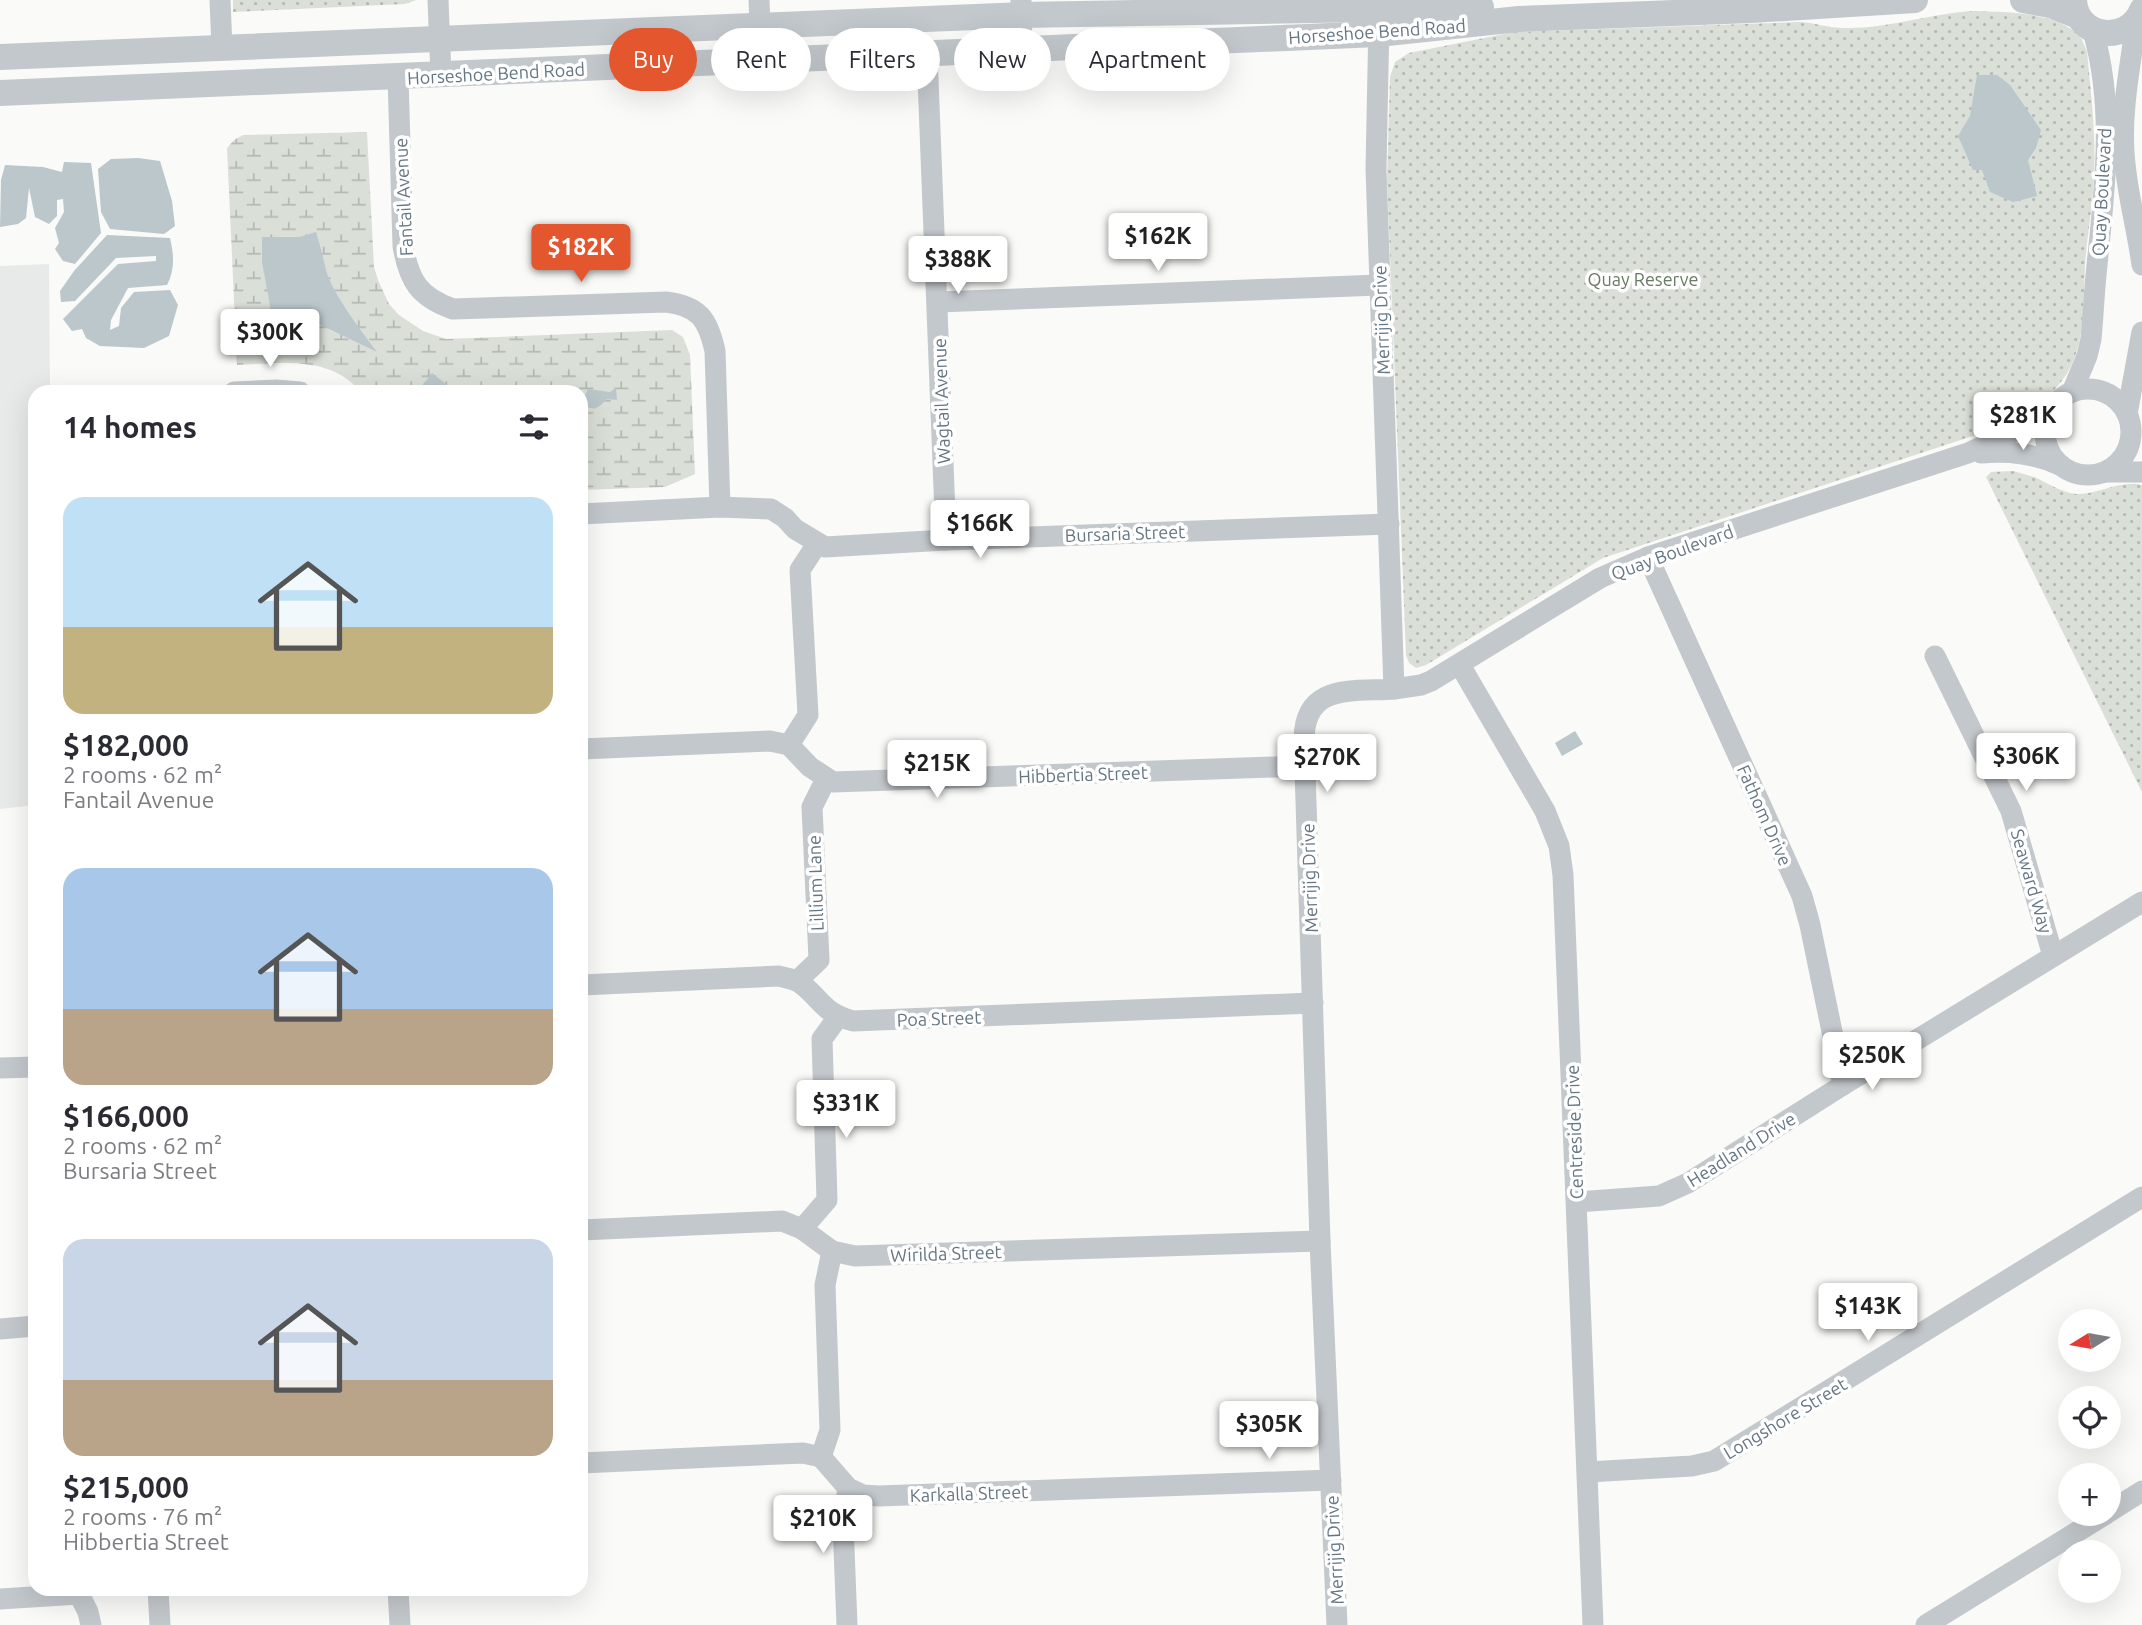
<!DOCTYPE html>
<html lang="en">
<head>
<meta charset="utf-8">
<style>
	:root { --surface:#fff; --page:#f2f2f3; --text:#2b2b33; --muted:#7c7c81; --accent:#e4572e }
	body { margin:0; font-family:Ubuntu,sans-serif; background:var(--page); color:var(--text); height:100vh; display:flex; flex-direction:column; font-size:26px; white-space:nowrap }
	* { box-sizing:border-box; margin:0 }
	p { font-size:23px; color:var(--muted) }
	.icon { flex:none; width:38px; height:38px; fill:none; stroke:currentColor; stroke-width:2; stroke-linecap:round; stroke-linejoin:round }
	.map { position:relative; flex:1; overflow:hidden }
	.panel { position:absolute; left:28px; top:385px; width:560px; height:1211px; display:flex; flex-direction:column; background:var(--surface); border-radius:21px; box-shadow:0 7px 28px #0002 }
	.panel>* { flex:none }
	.hud { position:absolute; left:609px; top:28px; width:665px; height:63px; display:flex; gap:14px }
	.needle { width:46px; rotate:259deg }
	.controls { position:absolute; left:2058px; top:1309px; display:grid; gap:14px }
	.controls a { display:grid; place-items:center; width:63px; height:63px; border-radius:50%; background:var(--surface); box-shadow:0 7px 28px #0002; font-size:35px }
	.price { position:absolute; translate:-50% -60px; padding:0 16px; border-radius:7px; background:#fff; color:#222; font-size:23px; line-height:46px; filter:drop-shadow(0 2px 4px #0008) }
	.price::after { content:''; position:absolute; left:50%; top:42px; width:21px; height:16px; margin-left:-10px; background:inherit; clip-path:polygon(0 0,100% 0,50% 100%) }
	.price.active { background:var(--accent); color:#fff }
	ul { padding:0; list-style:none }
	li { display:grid; align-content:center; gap:14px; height:371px; padding:0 35px }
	li span { display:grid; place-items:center; height:217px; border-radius:21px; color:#555 }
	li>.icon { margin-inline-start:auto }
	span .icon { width:126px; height:126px; fill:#fffc; stroke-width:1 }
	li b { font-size:30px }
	h2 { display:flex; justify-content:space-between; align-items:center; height:84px; padding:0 35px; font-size:30px }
	.tag { padding:0 24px; border-radius:32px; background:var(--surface); box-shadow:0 7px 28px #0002; font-size:24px; line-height:63px }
	.tag.active { background:var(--accent); color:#fff }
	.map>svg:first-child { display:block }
	.built { fill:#e8e9e9 }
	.wetland { fill:url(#wetland-marsh) }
	.park { fill:url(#park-dots) }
	.water { fill:#bbc7cb }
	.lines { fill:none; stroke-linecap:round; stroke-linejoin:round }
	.minor { stroke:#c3c8cc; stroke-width:21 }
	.tertiary { stroke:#c3c8cc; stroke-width:26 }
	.labels { text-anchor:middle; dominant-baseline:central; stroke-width:7; stroke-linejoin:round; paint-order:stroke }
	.street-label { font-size:18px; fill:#657683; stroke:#fff }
	.park-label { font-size:18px; fill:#687a64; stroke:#fff }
</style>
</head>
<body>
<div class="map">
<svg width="2142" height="1625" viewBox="0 0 2142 1625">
	<defs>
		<pattern id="wetland-marsh" width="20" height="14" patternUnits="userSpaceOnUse" patternTransform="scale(1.75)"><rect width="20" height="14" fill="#dadfd7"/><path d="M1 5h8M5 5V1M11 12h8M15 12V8" fill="none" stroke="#b4b9b4"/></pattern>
		<pattern id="park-dots" width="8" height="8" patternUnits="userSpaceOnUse" patternTransform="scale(1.75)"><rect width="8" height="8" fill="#dadfd7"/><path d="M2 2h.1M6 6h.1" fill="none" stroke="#b4b9b4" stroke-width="1.8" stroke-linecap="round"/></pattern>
	</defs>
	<rect width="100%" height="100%" fill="#fafaf8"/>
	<path class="built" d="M49 264 50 392H35V805L0 809V266Z"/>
	<path class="wetland" d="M367 132 374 267 378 280 389 304 399 315 423 331 446 339 672 330 683 337 690 355 695 474 665 487 581 490V392H361C331 355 280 363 237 365L227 148 234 140 243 135Z"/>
	<g class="park">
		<path d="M233 0H416L405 4 233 12Z"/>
		<path d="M1975 11C2004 12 2060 12 2080 37 2083 41 2085 47 2087 52 2091 92 2096 134 2094 175 2093 205 2087 235 2085 265 2083 299 2086 340 2069 370 2056 393 2029 415 2006 425L1603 558 1426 665 1416 668 1409 663 1406 655 1387 180 1390 77 1395 62 1409 53 1514 32 1800 22C1815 23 1829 28 1844 28 1888 29 1931 13 1975 11Z"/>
		<path d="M2013 471C2020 473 2027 475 2034 477 2048 483 2060 492 2076 494 2097 495 2122 479 2142 485V792L1986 477 1991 472Z"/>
	</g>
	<g class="water">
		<path d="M1977 75H1997L2010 85 2041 130 2036 148 2028 160 2037 196 2013 202 1990 192 1982 170H1973L1958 136 1970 116Z"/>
		<path d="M138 158 160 161 172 201 175 226 164 234 110 229 101 212 98 169 111 159Z"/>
		<path d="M64 162 91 163 101 233 75 264 63 261 55 249 59 243 55 228 64 212 63 199 57 200V216L49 224 35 217 29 188 26 218 18 224 0 227 1 180 5 165 43 167 62 172Z"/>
		<path d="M316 232C320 245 323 257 326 270 332 293 362 332 377 352L300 315 272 316 262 262V237H300Z"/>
		<path d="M107 235 170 238C174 255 175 270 167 285L128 288 111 320 110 330 119 326 121 308 134 292 170 290 178 305 169 336 144 348 100 346 86 338 82 329 72 331 63 319 118 264 156 261V256L116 258 75 301 61 302 60 291 74 271Z"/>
		<path d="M432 373 456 392H417Z"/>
		<path d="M616 388 617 400 607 399C592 414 598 406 581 408V399L584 398 588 389 610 392Z"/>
		<path d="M1575 731 1583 744 1562 756 1555 743Z"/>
	</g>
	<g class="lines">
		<g class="minor">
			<path d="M220 0 222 48"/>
			<path d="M438 0 441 75"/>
			<path d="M759 0 760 26"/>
			<path d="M1021 0 1022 49"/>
			<path d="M2136 21C2131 64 2121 108 2124 152 2126 190 2137 227 2142 265"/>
			<path d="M927 53 946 540"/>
			<path d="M398 77 403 246C409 281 419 297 453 309L666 302C699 306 708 319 715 351L720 507"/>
			<path d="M938 302 1379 285"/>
			<circle cx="2088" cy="432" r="43"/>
			<path d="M234 392 276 390 300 392"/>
			<path d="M2072 392 2087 356 2091 339C2093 318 2094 296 2096 275 2104 194 2116 110 2093 31"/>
			<path d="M2127 414 2142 332"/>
			<path d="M1981 453C2010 451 2032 453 2060 465"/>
			<path d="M2106 472H2142"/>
			<path d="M581 514 720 507 771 509 785 518 795 529 825 547 946 540 1389 524"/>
			<path d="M1648 557 1802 896 1810 925 1843 1085"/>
			<path d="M1935 656 2011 811 2053 956"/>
			<path d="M1460 665 1545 811 1559 846 1563 875 1593 1625"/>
			<path d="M1394 689 1421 685 1431 681 1600 578 1648 557 1968 453 2035 422 2051 409"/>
			<path d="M789 745 808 715 800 570 817 544"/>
			<path d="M581 749 770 741 789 745 810 767 833 782 1305 766"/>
			<path d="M797 981 819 960 812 807 826 779"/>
			<path d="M581 985 779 976C786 978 794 979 800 983 822 999 821 1012 853 1021L1313 1003"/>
			<path d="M0 1068 35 1067"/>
			<path d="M1577 1202 1659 1196 1688 1183 1843 1085 2142 902"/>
			<path d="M802 1229 827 1200 822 1039 838 1017"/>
			<path d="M581 1230 782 1221 802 1229 832 1251 855 1256 1320 1241"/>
			<path d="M0 1329 35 1326"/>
			<path d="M821 1457 830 1430 825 1285 832 1251"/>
			<path d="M581 1463 803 1453 821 1457 848 1488 863 1495 879 1496 1331 1480"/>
			<path d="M1588 1472 1692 1466 1714 1461 2142 1197"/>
			<path d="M2109 1512 2142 1491"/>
			<path d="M81 1589 79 1594 88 1612 91 1625"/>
			<path d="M158 1589 160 1625"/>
			<path d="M398 1589 400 1625"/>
			<path d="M0 1599 79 1594"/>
			<path d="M847 1625 843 1523 848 1488"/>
			<path d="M1337 1625 1320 1241 1304 739C1305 683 1352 692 1394 689L1376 169 1379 20"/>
			<path d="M1926 1625 2106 1514"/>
		</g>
		<g class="tertiary">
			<path d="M2023 0 2050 5 2078 16"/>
			<path d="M2074 0C2076 39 2128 45 2142 10"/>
			<path d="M0 57 1022 15 1481 7"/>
			<path d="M0 93 1378 34 1519 19 1751 10 1915 0"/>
		</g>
	</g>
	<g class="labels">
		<g class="street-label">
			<text transform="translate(1377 31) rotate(-4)">Horseshoe Bend Road</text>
			<text transform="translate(496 73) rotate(-3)">Horseshoe Bend Road</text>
			<text transform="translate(2101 192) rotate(-87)">Quay Boulevard</text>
			<text transform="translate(403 197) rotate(-93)">Fantail Avenue</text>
			<text transform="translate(1381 320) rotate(-92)">Merrijig Drive</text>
			<text transform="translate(941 401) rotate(-92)">Wagtail Avenue</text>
			<text transform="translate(1125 533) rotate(-2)">Bursaria Street</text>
			<text transform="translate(1672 552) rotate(-20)">Quay Boulevard</text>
			<text transform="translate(1083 774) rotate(-2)">Hibbertia Street</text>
			<text transform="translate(1765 815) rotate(66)">Fathom Drive</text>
			<text transform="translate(1309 878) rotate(-92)">Merrijig Drive</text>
			<text transform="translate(2032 881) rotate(74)">Seaward Way</text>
			<text transform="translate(815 883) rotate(-92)">Lillium Lane</text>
			<text transform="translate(939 1018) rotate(-2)">Poa Street</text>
			<text transform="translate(1574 1132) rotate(-92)">Centreside Drive</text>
			<text transform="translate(1741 1149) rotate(-32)">Headland Drive</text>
			<text transform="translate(946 1253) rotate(-2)">Wirilda Street</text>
			<text transform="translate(1785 1418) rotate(-31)">Longshore Street</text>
			<text transform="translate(969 1493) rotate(-2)">Karkalla Street</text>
			<text transform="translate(1334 1550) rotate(-93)">Merrijig Drive</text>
		</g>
		<g class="park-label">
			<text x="1643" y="279">Quay Reserve</text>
		</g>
	</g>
</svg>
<div class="controls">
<a><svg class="needle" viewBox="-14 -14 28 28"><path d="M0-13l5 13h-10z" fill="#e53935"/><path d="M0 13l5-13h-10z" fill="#7c7c81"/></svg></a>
<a><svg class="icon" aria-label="locate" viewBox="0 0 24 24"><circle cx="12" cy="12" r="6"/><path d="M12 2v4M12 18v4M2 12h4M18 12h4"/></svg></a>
<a>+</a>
<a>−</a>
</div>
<b class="price" style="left:1158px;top:273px">$162K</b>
<b class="price active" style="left:581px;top:284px">$182K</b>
<b class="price" style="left:958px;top:296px">$388K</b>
<b class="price" style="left:270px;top:369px">$300K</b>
<b class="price" style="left:2023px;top:452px">$281K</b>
<b class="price" style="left:980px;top:560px">$166K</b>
<b class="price" style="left:2026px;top:793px">$306K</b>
<b class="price" style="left:1327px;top:794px">$270K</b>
<b class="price" style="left:937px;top:800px">$215K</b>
<b class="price" style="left:1872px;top:1092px">$250K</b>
<b class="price" style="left:846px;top:1140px">$331K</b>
<b class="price" style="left:1868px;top:1343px">$143K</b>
<b class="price" style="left:1269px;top:1461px">$305K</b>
<b class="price" style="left:823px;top:1555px">$210K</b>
<div class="hud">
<a class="tag active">Buy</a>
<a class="tag">Rent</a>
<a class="tag">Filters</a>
<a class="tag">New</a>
<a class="tag">Apartment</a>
</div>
<section class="panel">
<h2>14 homes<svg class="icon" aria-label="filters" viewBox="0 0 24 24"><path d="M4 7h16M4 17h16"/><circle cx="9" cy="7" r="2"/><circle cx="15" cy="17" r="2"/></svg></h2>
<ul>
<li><span style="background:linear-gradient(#bfe0f5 60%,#c2b280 0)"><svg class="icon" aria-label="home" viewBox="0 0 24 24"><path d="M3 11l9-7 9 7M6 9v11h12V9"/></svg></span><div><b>$182,000</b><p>2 rooms · 62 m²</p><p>Fantail Avenue</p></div></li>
<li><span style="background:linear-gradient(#a9c7e8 65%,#b9a48a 0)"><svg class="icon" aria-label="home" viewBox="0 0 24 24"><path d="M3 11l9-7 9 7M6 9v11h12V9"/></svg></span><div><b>$166,000</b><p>2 rooms · 62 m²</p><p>Bursaria Street</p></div></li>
<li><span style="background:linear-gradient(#c9d6e8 65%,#b9a48a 0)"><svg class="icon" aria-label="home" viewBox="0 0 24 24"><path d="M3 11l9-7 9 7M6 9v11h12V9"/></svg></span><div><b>$215,000</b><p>2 rooms · 76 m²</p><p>Hibbertia Street</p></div></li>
</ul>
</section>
</div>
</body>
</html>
